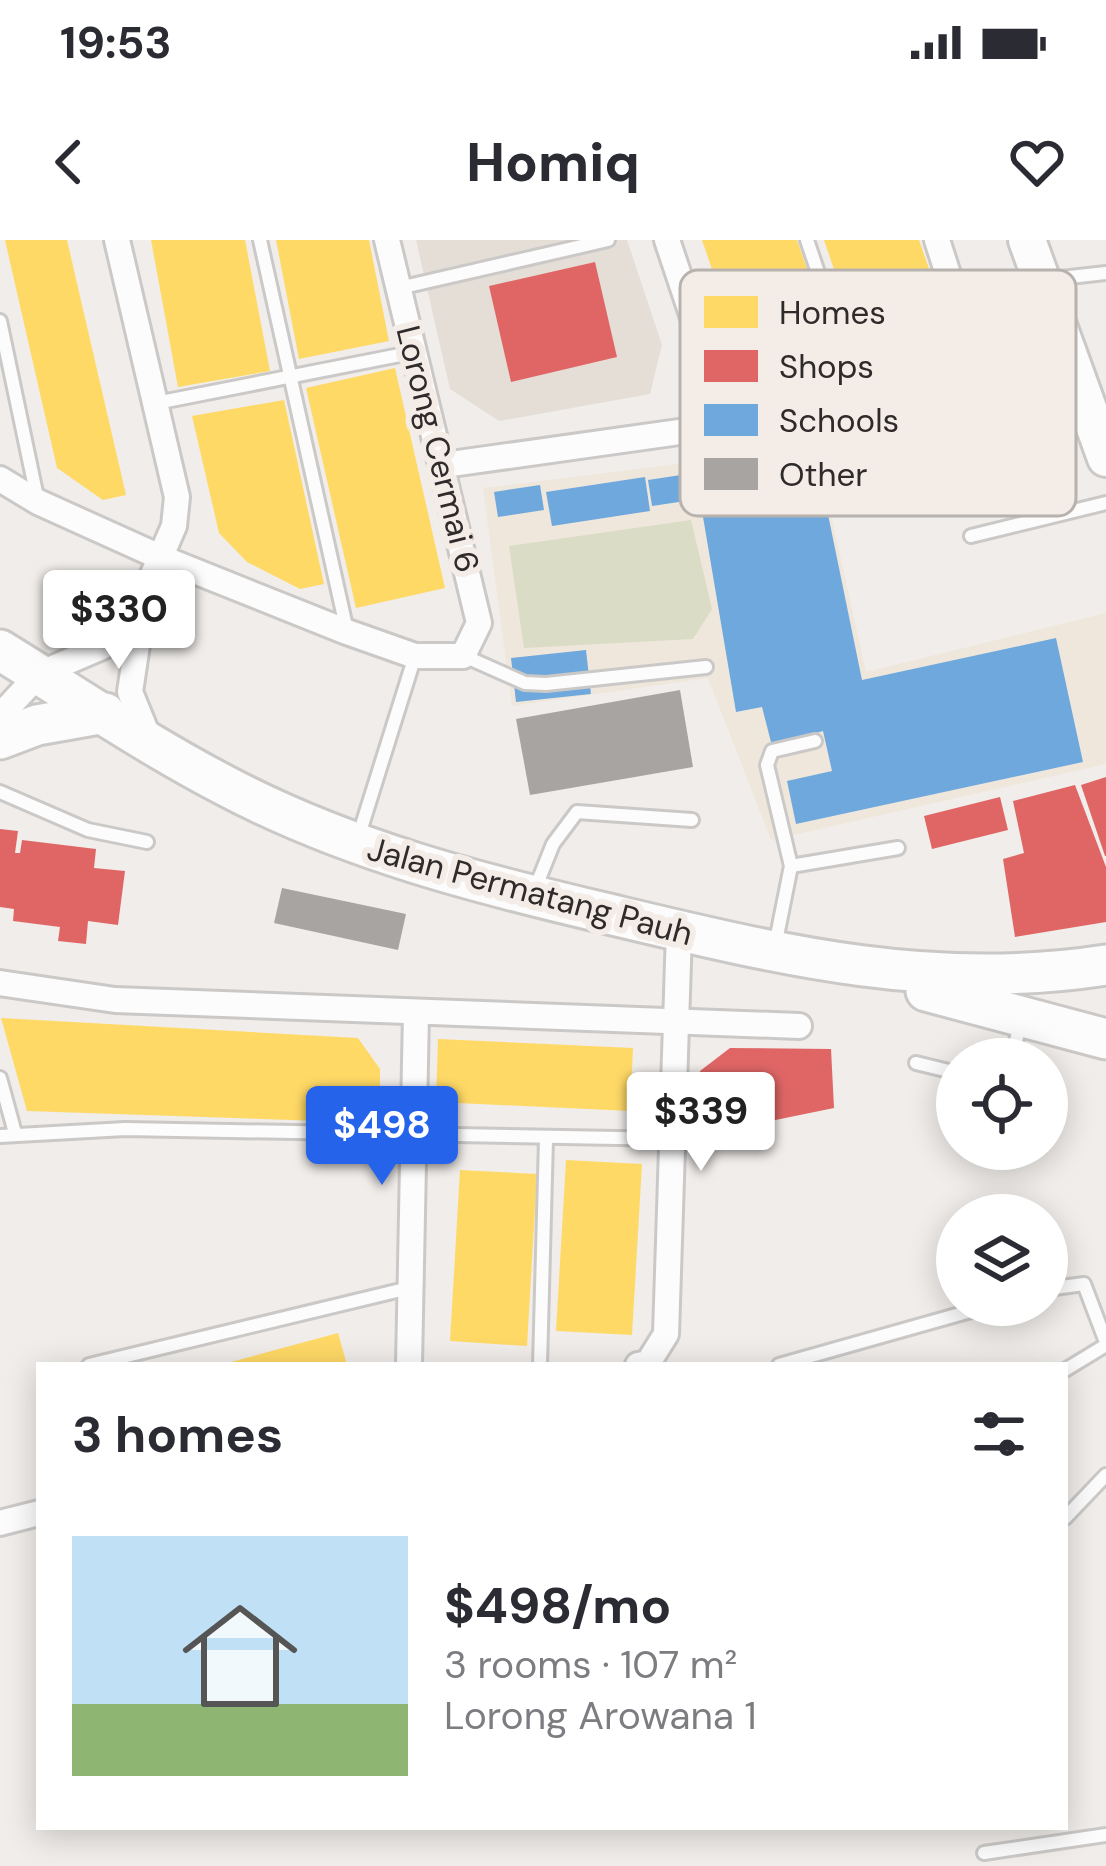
<!DOCTYPE html>
<html lang="en">
<head>
<meta charset="utf-8">
<style>
	:root { --surface:#fff; --page:#f7f7f7; --text:#2b2b33; --muted:#7c7c81; --accent:#2563eb }
	body { margin:0; font-family:"DM Sans",sans-serif; background:var(--page); color:var(--text); height:100vh; display:flex; flex-direction:column; font-size:45px; white-space:nowrap }
	* { box-sizing:border-box; margin:0 }
	p { font-size:39px; color:var(--muted) }
	.icon { flex:none; width:66px; height:66px; fill:none; stroke:currentColor; stroke-width:2; stroke-linecap:round; stroke-linejoin:round }
	.map { position:relative; flex:1; overflow:hidden }
	.details { position:absolute; left:36px; top:1122px; width:1032px; height:468px; display:flex; flex-direction:column; background:var(--surface); border-radius:0px; box-shadow:0 6px 30px #0003 }
	.details>* { flex:none }
	.fabs { position:absolute; left:936px; top:798px; display:grid; gap:24px }
	.fabs a { display:grid; place-items:center; width:132px; height:132px; border-radius:50%; background:var(--surface); box-shadow:0 6px 30px #0003; font-size:60px }
	.price { position:absolute; translate:-50% -102px; padding:0 27px; border-radius:12px; background:#fff; color:#222; font-size:39px; line-height:78px; filter:drop-shadow(0 3px 6px #0008) }
	.price::after { content:''; position:absolute; left:50%; top:72px; width:36px; height:27px; margin-left:-18px; background:inherit; clip-path:polygon(0 0,100% 0,50% 100%) }
	.price.on { background:var(--accent); color:#fff }
	ul { padding:0; list-style:none }
	li { display:flex; align-items:center; gap:36px; height:300px; padding:0 36px }
	li span { display:grid; place-items:center; flex:none; width:336px; height:240px; border-radius:0px; color:#555 }
	li>.icon { margin-inline-start:auto }
	span .icon { width:144px; height:144px; fill:#fffc; stroke-width:1 }
	li b { font-size:51px }
	h2 { display:flex; justify-content:space-between; align-items:center; height:144px; padding:0 36px; font-size:51px }
	.status { display:flex; justify-content:space-between; align-items:center; height:84px; padding:0 60px; background:var(--surface); direction:ltr }
	.status svg { height:33px; fill:currentColor }
	header { display:flex; justify-content:space-between; align-items:center; height:156px; padding:0 36px; background:var(--surface); font-size:54px; font-weight:800 }
	.map>svg:first-child { display:block }
	.built { fill:#e5ded7 }
	.education { fill:#efe7db }
	.green { fill:#dbdcc5 }
	.homes { fill:#ffd966 }
	.shops { fill:#e06666 }
	.schools { fill:#6fa8dc }
	.building { fill:#a7a4a2 }
	.lines { fill:none; stroke-linecap:round; stroke-linejoin:round }
	.lane-casing { stroke:#cbc9c7; stroke-width:18 }
	.street-casing { stroke:#cbc9c7; stroke-width:30 }
	.secondary-casing { stroke:#cbc9c7; stroke-width:42 }
	.primary-casing { stroke:#cbc9c7; stroke-width:45 }
	.lane { stroke:#fdfcfc; stroke-width:12 }
	.street { stroke:#fdfcfc; stroke-width:24 }
	.secondary { stroke:#fdfcfc; stroke-width:36 }
	.primary { stroke:#fdfcfc; stroke-width:39 }
	.labels { text-anchor:middle; dominant-baseline:central; stroke-width:12; stroke-linejoin:round; paint-order:stroke }
	.street-label { font-size:33px; fill:#2e2b2a; stroke:#f3ece7 }
	.key { fill:#f3ece7; stroke:#b8b2ae; stroke-width:3 }
	.key-label { font-size:33px; fill:#2e2b2a }
</style>
</head>
<body>
<div class="status"><b>19:53</b><svg viewBox="0 0 49 12"><path d="M0 12V9h3v3zM5 12V6h3v6zM10 12V3h3v9zM15 12V0h3v12zM26 1h20v11H26zM47 4h2v5h-2z"/></svg></div>
<header><svg class="icon" aria-label="back" viewBox="0 0 24 24"><path d="M15 5l-7 7 7 7"/></svg>Homiq<svg class="icon" aria-label="heart" viewBox="0 0 24 24"><path d="M12 20l-8-8c-3-5 5-10 8-4 3-6 11-1 8 4z"/></svg></header>
<div class="map">
<svg width="1106" height="1626" viewBox="0 0 1106 1626">
	<rect width="100%" height="100%" fill="#f0edea"/>
	<path class="built" d="M416 0H627L662 105 650 154 499 181 450 149Z"/>
	<path class="education" d="M816 207 866 432 1106 373V524L771 600 708 438 512 466 483 248Z"/>
	<path class="green" d="M691 280 712 369 693 399 524 408 509 306Z"/>
	<g class="homes">
		<path d="M5 0H67L126 255 103 260 57 228Z"/>
		<path d="M151 0H245L270 131 178 147Z"/>
		<path d="M276 0H369L389 101 299 119Z"/>
		<path d="M702 0H797L843 132 783 139 741 114Z"/>
		<path d="M824 0H919L956 106 896 113 854 88Z"/>
		<path d="M395 128 445 348 356 368 306 148Z"/>
		<path d="M284 160 324 344 300 349 247 322 219 293 192 176Z"/>
		<path d="M1 778 358 798 380 829V883L27 871Z"/>
		<path d="M438 799 633 808 630 871 436 862Z"/>
		<path d="M566 920 642 924 632 1095 556 1091Z"/>
		<path d="M460 930 537 934 527 1106 450 1101Z"/>
		<path d="M338 1093 347 1125H224V1124Z"/>
	</g>
	<g class="shops">
		<path d="M595 22 617 117 511 142 489 46Z"/>
		<path d="M1106 537V616H1105L1081 545Z"/>
		<path d="M1075 545 1106 627V682L1015 697 1003 619 1024 613 1013 561Z"/>
		<path d="M1000 557 1008 590 932 609 924 576Z"/>
		<path d="M0 589 18 591 15 613H20L22 600 96 609 94 628 125 631 118 685 88 681 86 704 58 701 60 687 13 681 14 669 0 667Z"/>
		<path d="M730 808 831 809 834 868 702 895 700 831Z"/>
	</g>
	<g class="schools">
		<path d="M694 233 699 259 652 266 648 240Z"/>
		<path d="M645 237 650 271 552 286 546 252Z"/>
		<path d="M540 245 544 270 498 277 494 252Z"/>
		<path d="M823 250 862 440 1056 398 1083 522 796 584 787 541 832 531 823 491 772 506 762 467 736 472 702 271Z"/>
		<path d="M586 410 591 454 516 462 511 418Z"/>
	</g>
	<g class="building">
		<path d="M680 450 693 527 530 555 516 479Z"/>
		<path d="M282 648 406 674 398 710 274 683Z"/>
	</g>
	<g class="lines">
		<defs>
			<g id="lane">
				<path d="M260 0 347 391"/>
				<path d="M807 0 861 160"/>
				<path d="M1043 40 1106 33"/>
				<path d="M399 48 608 0"/>
				<path d="M0 81 38 262"/>
				<path d="M156 163 415 112"/>
				<path d="M971 296 1106 263"/>
				<path d="M464 416 525 443 546 444 706 427"/>
				<path d="M0 552 88 590 147 602"/>
				<path d="M358 598 415 416"/>
				<path d="M791 626 898 608"/>
				<path d="M535 649 553 604 577 572 692 580"/>
				<path d="M775 706 791 626 767 525 772 511 815 501"/>
				<path d="M1006 819 1014 811 1020 782"/>
				<path d="M916 823 957 833"/>
				<path d="M0 838 15 893"/>
				<path d="M0 896 125 889 672 899"/>
				<path d="M1047 1049 1084 1044 1106 1102"/>
				<path d="M89 1125 409 1048"/>
				<path d="M540 1125 546 899"/>
				<path d="M779 1125 992 1065"/>
				<path d="M1065 1130 1106 1105"/>
				<path d="M1065 1278 1106 1235"/>
				<path d="M984 1613 1106 1595"/>
			</g>
			<g id="street">
				<path d="M667 0 729 185"/>
				<path d="M444 225 729 185 982 140 937 0"/>
				<path d="M0 239 38 262 162 318 347 392 415 416H463L479 383 387 0"/>
				<path d="M144 358 130 452 150 501"/>
				<path d="M0 476 39 434 102 407 144 355 174 286 177 257 117 0"/>
				<path d="M0 743 115 760 799 786"/>
				<path d="M409 1125 416 772"/>
				<path d="M638 1125 648 1123 666 1094 679 691"/>
				<path d="M0 1283 39 1273"/>
			</g>
			<path id="secondary" d="M1027 0 1106 218"/>
			<g id="primary">
				<path d="M0 410C75 456 149 506 226 546 347 610 480 644 613 675 781 715 932 752 1106 725"/>
				<path d="M0 499 37 485 105 473"/>
				<path d="M926 751 1106 799"/>
			</g>
		</defs>
		<use href="#lane" class="lane-casing"/>
		<use href="#street" class="street-casing"/>
		<use href="#secondary" class="secondary-casing"/>
		<use href="#primary" class="primary-casing"/>
		<use href="#lane" class="lane"/>
		<use href="#street" class="street"/>
		<use href="#secondary" class="secondary"/>
		<use href="#primary" class="primary"/>
	</g>
	<g class="labels">
		<g class="street-label">
			<text transform="translate(438 209) rotate(76)">Lorong Cermai 6</text>
			<text transform="translate(530 651) rotate(15)">Jalan Permatang Pauh</text>
		</g>
	</g>
	<rect x="680" y="30" width="396" height="246" rx="18" class="key"/>
	<rect x="704" y="56" width="54" height="32" fill="#ffd966"/>
	<rect x="704" y="110" width="54" height="32" fill="#e06666"/>
	<rect x="704" y="164" width="54" height="32" fill="#6fa8dc"/>
	<rect x="704" y="218" width="54" height="32" fill="#a7a4a2"/>
	<g class="key-label">
		<text x="779" y="84">Homes</text>
		<text x="779" y="138">Shops</text>
		<text x="779" y="192">Schools</text>
		<text x="779" y="246">Other</text>
	</g>
</svg>
<div class="fabs">
<a><svg class="icon" aria-label="locate" viewBox="0 0 24 24"><circle cx="12" cy="12" r="6"/><path d="M12 2v4M12 18v4M2 12h4M18 12h4"/></svg></a>
<a><svg class="icon" aria-label="layers" viewBox="0 0 24 24"><path d="M12 4l9 5-9 5-9-5zM3 14l9 5 9-5"/></svg></a>
</div>
<b class="price" style="left:119px;top:432px">$330</b>
<b class="price" style="left:701px;top:934px">$339</b>
<b class="price on" style="left:382px;top:948px">$498</b>
<section class="details">
<h2>3 homes<svg class="icon" aria-label="filters" viewBox="0 0 24 24"><path d="M4 7h16M4 17h16"/><circle cx="9" cy="7" r="2"/><circle cx="15" cy="17" r="2"/></svg></h2>
<ul>
<li><span style="background:linear-gradient(#bfe0f5 70%,#8fb573 0)"><svg class="icon" aria-label="home" viewBox="0 0 24 24"><path d="M3 11l9-7 9 7M6 9v11h12V9"/></svg></span><div><b>$498/mo</b><p>3 rooms · 107 m²</p><p>Lorong Arowana 1</p></div></li>
</ul>
</section>
</div>
</body>
</html>
